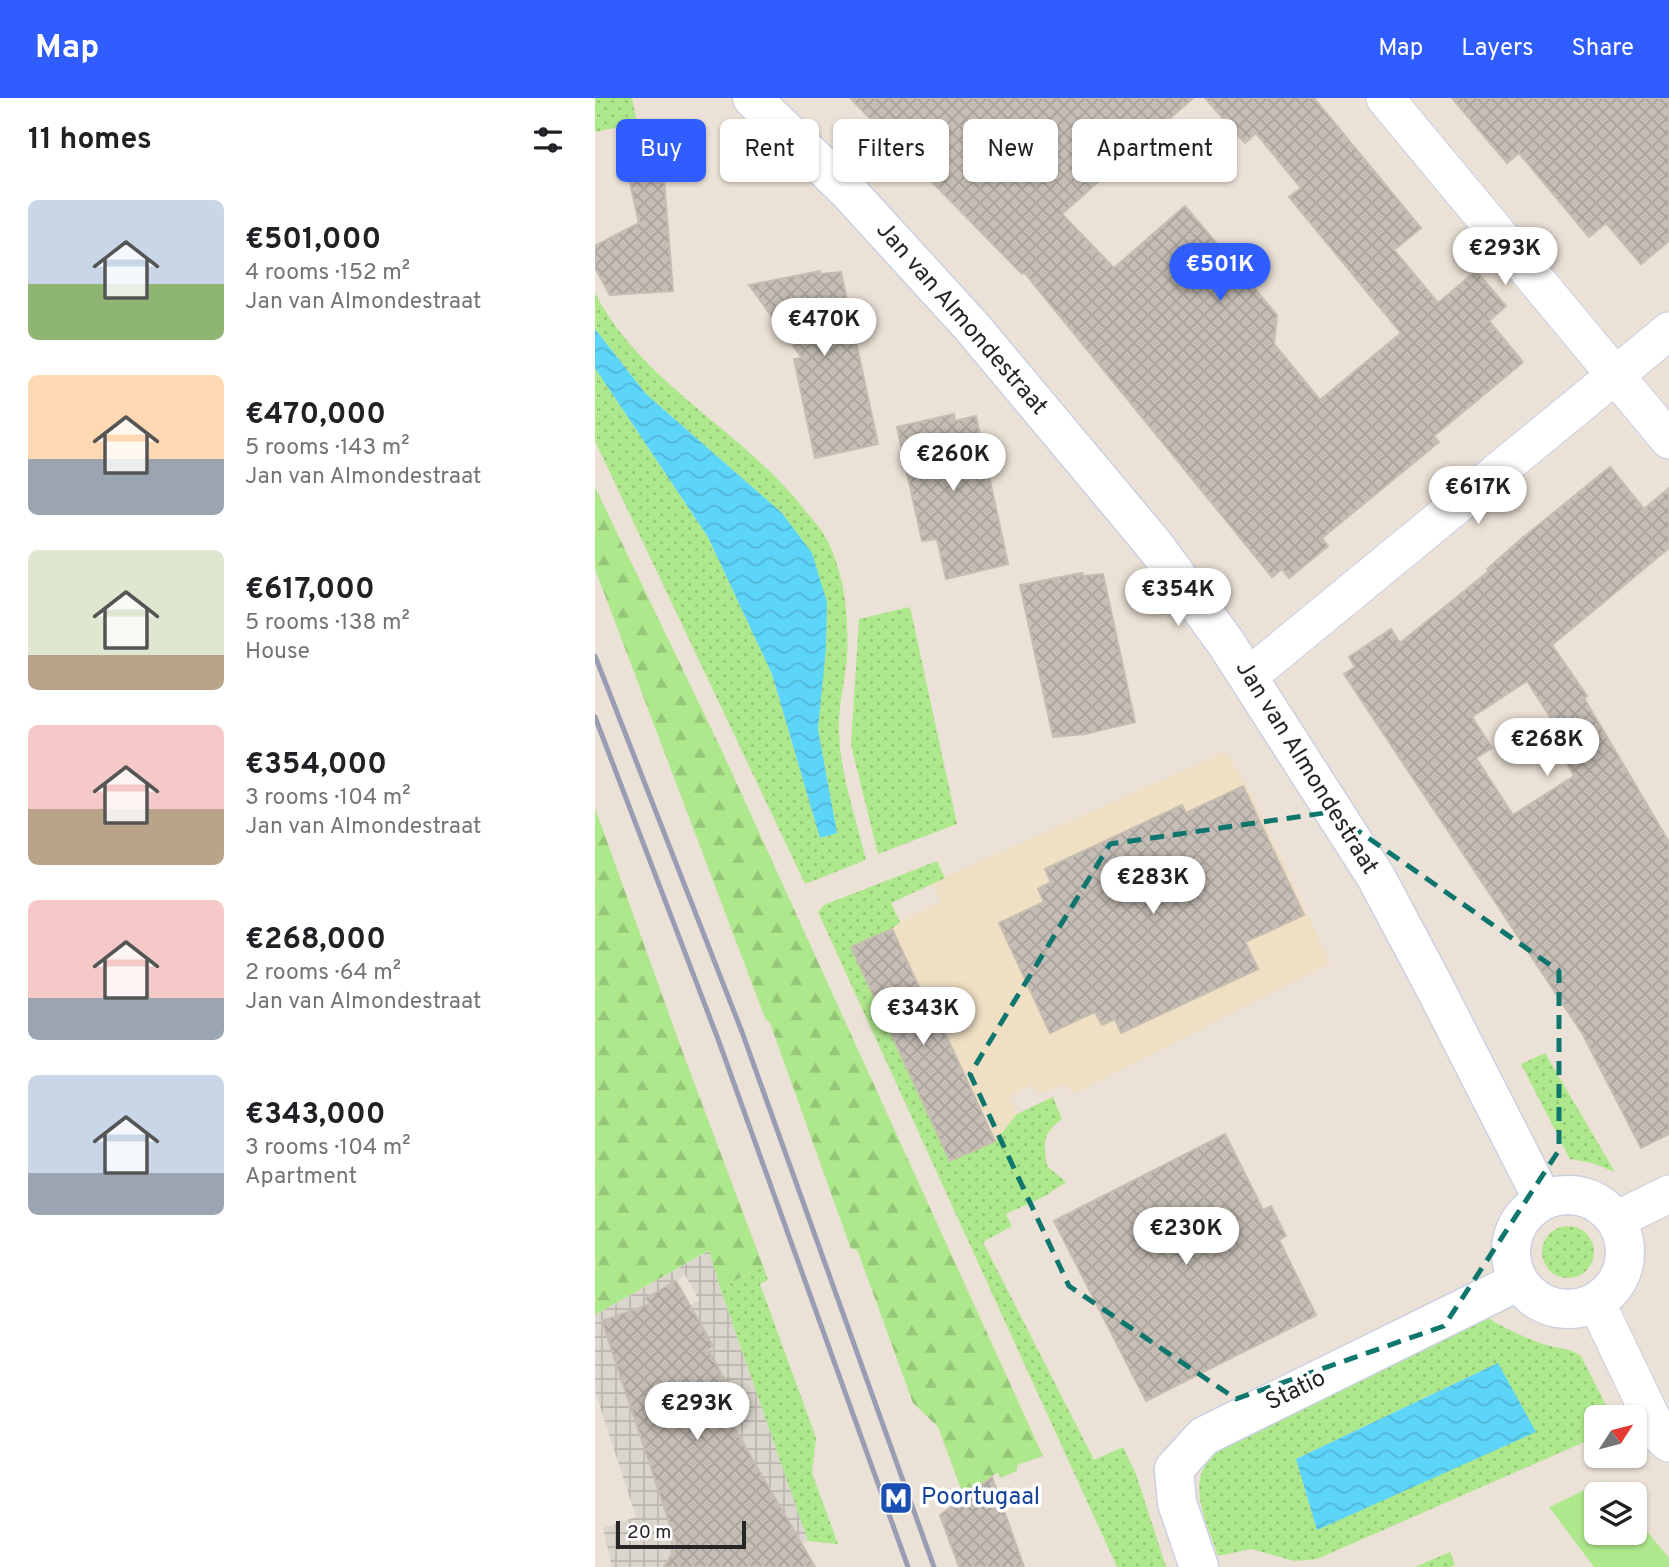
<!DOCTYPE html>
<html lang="en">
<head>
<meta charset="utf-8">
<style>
	:root { --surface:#fff; --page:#f2f2f2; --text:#202124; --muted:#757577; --accent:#2f5dff }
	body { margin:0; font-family:Overpass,sans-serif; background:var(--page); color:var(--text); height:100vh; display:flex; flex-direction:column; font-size:26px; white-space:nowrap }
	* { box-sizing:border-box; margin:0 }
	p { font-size:23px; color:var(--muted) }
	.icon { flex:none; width:38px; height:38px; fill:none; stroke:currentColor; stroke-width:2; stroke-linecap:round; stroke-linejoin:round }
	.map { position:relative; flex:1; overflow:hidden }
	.sheet { display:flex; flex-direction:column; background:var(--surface); width:595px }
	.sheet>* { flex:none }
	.hud { position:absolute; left:21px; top:21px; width:665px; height:63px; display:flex; gap:14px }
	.needle { width:46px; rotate:54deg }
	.buttons { position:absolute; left:989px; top:1307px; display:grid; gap:14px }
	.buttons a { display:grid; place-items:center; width:63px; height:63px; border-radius:10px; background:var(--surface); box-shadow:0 2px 5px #0004; font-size:35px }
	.scale { position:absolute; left:21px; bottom:18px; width:130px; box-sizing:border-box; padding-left:7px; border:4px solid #262626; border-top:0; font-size:19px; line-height:24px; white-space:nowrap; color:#262626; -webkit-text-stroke:5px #fff; paint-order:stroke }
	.price { position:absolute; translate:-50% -60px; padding:0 16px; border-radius:24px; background:#fff; color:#222; font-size:23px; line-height:46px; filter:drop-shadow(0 2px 4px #0008) }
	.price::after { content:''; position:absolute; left:50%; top:42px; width:21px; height:16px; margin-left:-10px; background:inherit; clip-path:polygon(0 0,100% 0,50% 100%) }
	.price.selected { background:var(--accent); color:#fff }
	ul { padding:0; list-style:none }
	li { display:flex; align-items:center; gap:21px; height:175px; padding:0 28px }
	li span { display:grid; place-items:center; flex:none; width:196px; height:140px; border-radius:10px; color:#555 }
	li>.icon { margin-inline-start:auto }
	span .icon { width:84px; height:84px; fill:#fffc; stroke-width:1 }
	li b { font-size:30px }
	h2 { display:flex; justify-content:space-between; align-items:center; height:84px; padding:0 28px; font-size:30px }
	.chip { padding:0 24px; border-radius:10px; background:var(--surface); box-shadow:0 2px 5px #0004; font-size:24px; line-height:63px }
	.chip.selected { background:var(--accent); color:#fff }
	header { display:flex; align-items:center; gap:42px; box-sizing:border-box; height:98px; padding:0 35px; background:var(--accent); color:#fff }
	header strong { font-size:33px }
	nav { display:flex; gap:38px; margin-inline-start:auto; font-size:24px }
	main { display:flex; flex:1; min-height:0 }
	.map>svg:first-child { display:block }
	.education { fill:#efdfc3 }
	.grass { fill:url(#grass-dots); fill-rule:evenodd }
	.forest { fill:url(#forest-firs) }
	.park { fill:#aee88c }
	.plaza { fill:url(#plaza-grid); fill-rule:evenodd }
	.water { fill:url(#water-waves) }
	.building { fill:url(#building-cross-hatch); stroke:#c6bdb0; stroke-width:2; fill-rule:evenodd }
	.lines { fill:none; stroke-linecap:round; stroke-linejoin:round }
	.street-casing { stroke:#cbd0e2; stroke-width:39 }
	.secondary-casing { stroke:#cbd0e2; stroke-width:41 }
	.street { stroke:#fff; stroke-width:37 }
	.secondary { stroke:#fff; stroke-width:38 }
	.rail { stroke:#999db3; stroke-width:5 }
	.marked { fill:none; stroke:#0f766e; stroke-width:5; stroke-dasharray:14 9; stroke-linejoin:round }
	.labels { text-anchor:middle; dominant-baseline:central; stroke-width:7; stroke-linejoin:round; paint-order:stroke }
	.street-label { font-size:24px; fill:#262626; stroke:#fff }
	.transit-label { font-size:24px; fill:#164399; stroke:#fff; text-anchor:start }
</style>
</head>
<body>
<header>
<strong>Map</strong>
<nav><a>Map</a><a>Layers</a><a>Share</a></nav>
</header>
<main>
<section class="sheet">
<h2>11 homes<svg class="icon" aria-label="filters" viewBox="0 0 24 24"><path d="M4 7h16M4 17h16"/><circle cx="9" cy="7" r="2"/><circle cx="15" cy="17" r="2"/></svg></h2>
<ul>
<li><span style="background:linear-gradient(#c9d6e8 60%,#8fb573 0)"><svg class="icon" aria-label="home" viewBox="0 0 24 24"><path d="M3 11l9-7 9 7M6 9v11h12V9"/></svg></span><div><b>€501,000</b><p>4 rooms · 152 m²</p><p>Jan van Almondestraat</p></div></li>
<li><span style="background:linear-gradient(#ffd9b3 60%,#9aa5b1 0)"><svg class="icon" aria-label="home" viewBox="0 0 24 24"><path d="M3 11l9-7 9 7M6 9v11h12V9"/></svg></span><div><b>€470,000</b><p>5 rooms · 143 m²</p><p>Jan van Almondestraat</p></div></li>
<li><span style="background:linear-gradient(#dfe7d0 75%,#b9a48a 0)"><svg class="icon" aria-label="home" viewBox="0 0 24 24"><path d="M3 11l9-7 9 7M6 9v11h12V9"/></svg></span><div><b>€617,000</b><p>5 rooms · 138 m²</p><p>House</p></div></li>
<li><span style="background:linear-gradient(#f6c9c9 60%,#b9a48a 0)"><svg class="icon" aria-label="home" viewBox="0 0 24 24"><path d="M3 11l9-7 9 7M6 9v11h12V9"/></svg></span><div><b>€354,000</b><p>3 rooms · 104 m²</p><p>Jan van Almondestraat</p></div></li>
<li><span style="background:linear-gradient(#f6c9c9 70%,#9aa5b1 0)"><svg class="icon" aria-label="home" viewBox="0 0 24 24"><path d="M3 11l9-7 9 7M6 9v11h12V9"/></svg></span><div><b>€268,000</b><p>2 rooms · 64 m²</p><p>Jan van Almondestraat</p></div></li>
<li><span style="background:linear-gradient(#c9d6e8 70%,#9aa5b1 0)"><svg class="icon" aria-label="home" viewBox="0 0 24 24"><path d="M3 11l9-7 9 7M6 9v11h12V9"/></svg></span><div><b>€343,000</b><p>3 rooms · 104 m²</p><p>Apartment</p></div></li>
</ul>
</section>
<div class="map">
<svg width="1074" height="1469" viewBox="0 0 1074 1469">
	<defs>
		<pattern id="grass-dots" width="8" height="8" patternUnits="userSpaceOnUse" patternTransform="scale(1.75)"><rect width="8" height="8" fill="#aee88c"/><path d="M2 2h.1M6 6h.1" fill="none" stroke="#96c779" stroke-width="1.8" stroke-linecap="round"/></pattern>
		<pattern id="forest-firs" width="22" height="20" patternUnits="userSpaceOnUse" patternTransform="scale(1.75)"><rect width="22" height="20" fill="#aee88c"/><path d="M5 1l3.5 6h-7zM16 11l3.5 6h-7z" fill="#96c779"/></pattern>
		<pattern id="plaza-grid" width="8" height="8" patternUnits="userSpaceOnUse" patternTransform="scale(1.75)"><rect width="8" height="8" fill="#dad5cd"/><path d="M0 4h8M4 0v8" fill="none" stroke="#bbb7b0"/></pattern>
		<pattern id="water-waves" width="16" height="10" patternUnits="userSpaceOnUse" patternTransform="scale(1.75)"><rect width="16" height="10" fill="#5dd5f9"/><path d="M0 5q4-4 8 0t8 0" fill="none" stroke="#51b7d5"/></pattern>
		<pattern id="building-cross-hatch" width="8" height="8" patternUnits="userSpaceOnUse" patternTransform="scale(1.75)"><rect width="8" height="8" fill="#c6beb6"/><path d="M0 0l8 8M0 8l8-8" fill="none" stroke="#aaa39c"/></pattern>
	</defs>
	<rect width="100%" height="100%" fill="#ebe1d6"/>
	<path class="education" d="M630 654 657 697 735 865 479 996 470 986 443 997 437 986 414 997 422 1016 400 1043 349 933H345L297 831 305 824 346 804 337 785Z"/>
	<g class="grass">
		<path d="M0 0H37L42 25 0 34Z"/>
		<path d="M0 195C47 286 147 332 209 411 216 420 226 430 231 440 250 476 254 520 252 559 250 584 243 607 244 633 245 676 261 720 271 762L210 786 0 343V270L113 439 177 576 225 740 242 735 223 631 224 602 187 415 51 296 0 231Z"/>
		<path d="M315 509 362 726 283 756 256 647 264 521Z"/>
		<path d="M342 763 350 780 296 805 305 824 297 831 257 849 355 1063 400 1043 422 1016 458 999 467 1021C446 1037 449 1044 452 1068L471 1084 450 1098 411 1116 417 1128 388 1144 499 1362 528 1349 541 1376 571 1469H522L223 814 229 807Z"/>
		<path d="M950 955 1020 1074 997 1065 975 1061 926 966Z"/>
		<circle cx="973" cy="1154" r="26"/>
		<path d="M168 1168 173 1182 165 1186 221 1340 217 1375 243 1446 213 1443 125 1190Z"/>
		<path d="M892 1218C898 1226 936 1242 948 1246 962 1251 974 1249 986 1258L1017 1319 1001 1320V1339L722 1461 700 1463 656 1451 623 1458C612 1424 588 1382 621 1354ZM903 1265 722 1432 701 1361Z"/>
		<path d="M855 1454 860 1467 855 1469H820Z"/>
	</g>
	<g class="forest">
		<path d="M0 389 127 653 448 1358 422 1367V1373L405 1380 403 1374 369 1399 343 1329 318 1305 262 1151H256L175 925 170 920 0 471Z"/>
		<path d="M0 710 88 955 168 1168 125 1190 113 1153 0 1217Z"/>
	</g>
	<path class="park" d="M1009 1383 1020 1396H1001V1435H1040V1419L1074 1460V1469H999L954 1409Z"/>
	<path class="plaza" d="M114 1153 125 1190 213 1443 200 1448 80 1452 69 1469H17L8 1430 41 1419 0 1293V1217ZM90 1177 104 1202 66 1224 52 1200ZM47 1209 16 1249 7 1223ZM104 1224 118 1248 67 1246ZM120 1265 130 1284 93 1306Z"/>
	<g class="water">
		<path d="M0 231 51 296 187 415 217 455 232 504 231 550 223 631 242 735 225 740 177 576 113 439 0 270Z"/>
		<path d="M903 1265 941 1334 722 1432 701 1361Z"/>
	</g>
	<g class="building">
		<path d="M255 0H598L467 116 519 170 590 108 682 217 679 246 725 302 806 235 694 99 706 90 661 35 650 45 610 0H719L826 130 799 152 843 205 881 173 911 208 894 223 928 264 839 338 844 344 727 440 733 448 694 480 687 471 677 479 429 174 427 176Z"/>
		<path d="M857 0H1074V143L1046 166 1011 125 994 139 924 55 912 65Z"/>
		<path d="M66 45 78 193 15 197 0 170V148L44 125 28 53Z"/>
		<path d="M225 173V176L246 174 283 346 220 360 199 261 207 260 154 187Z"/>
		<path d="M359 316 360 323 381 318 413 466 351 481 342 441 327 443 302 329Z"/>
		<path d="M1015 369 1049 411 1074 390V450L957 547 992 598 989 600 1074 744V1036L1046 1050 987 935 749 576 760 569 754 559 796 531 805 545 894 473 892 471 925 442ZM932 583 977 653 968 658 979 678 918 717 881 660 897 650 877 619Z"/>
		<path d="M487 475 488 478 508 476 540 624 490 636 458 639 425 487Z"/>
		<path d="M648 688 709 817 650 844 663 871 526 935 520 921 507 927 500 914 455 935 404 825 449 804 443 791 456 784 450 771 587 707 591 715Z"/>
		<path d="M297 831 345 934 349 933 400 1043 355 1063 256 849Z"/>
		<path d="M630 1036 668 1112 676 1108 691 1138 684 1142 721 1217 551 1303 459 1123Z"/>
		<path d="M81 1183 118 1248 113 1251 131 1284 125 1287 143 1320 136 1324 220 1469H69L82 1448 7 1223 55 1206 51 1200Z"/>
		<path d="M397 1379 429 1469H364L345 1417Z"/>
	</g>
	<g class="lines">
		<defs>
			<g id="street">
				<path d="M790 0 1074 342"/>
				<path d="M654 578 1074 233"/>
				<path d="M1021 1122 1074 1096"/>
				<path d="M1001 1204 1057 1321 1066 1338 1074 1345"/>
			</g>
			<g id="secondary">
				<path d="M157 0 252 92 377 229 560 448 631 545 781 779 839 888 948 1102"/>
				<circle cx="973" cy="1154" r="57"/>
				<path d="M604 1469 582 1405 579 1371 609 1338 924 1183"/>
			</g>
		</defs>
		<use href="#street" class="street-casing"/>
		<use href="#secondary" class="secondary-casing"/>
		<use href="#street" class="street"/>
		<use href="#secondary" class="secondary"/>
		<g class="rail">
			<path d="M0 558 147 934 339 1469"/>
			<path d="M0 619 123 941 313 1469"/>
		</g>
	</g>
	<path class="marked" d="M736 714 964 873V1052L849 1228 641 1301 474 1188 375 976 515 746Z"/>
	<defs>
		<symbol id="metro-square" viewBox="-11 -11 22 22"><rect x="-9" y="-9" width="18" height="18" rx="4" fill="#1a4fb4" stroke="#fff"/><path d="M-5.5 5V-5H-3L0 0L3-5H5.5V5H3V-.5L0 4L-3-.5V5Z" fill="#fff"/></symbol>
	</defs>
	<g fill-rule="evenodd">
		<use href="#metro-square" x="282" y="1381" width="38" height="38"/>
	</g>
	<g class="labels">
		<g class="street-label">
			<text transform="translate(366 221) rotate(49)">Jan van Almondestraat</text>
			<text transform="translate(711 670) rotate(58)">Jan van Almondestraat</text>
			<text transform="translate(701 1293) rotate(-26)">Statio</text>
		</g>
		<g class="transit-label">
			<text x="326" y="1400">Poortugaal</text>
		</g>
	</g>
</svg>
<div class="buttons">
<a><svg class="needle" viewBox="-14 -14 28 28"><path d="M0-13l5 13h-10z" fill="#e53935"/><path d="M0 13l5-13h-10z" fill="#757577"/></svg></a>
<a><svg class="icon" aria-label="layers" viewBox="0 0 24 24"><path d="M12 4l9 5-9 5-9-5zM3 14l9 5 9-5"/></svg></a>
</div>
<div class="scale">20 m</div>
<b class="price" style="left:910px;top:189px">€293K</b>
<b class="price selected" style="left:625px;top:205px">€501K</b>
<b class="price" style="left:229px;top:260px">€470K</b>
<b class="price" style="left:358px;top:395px">€260K</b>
<b class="price" style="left:883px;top:428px">€617K</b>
<b class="price" style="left:583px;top:530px">€354K</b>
<b class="price" style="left:952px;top:680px">€268K</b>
<b class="price" style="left:558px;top:818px">€283K</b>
<b class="price" style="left:328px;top:949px">€343K</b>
<b class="price" style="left:591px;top:1169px">€230K</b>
<b class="price" style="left:102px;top:1344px">€293K</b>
<div class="hud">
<a class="chip selected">Buy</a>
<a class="chip">Rent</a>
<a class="chip">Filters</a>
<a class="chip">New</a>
<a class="chip">Apartment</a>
</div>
</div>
</main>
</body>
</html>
